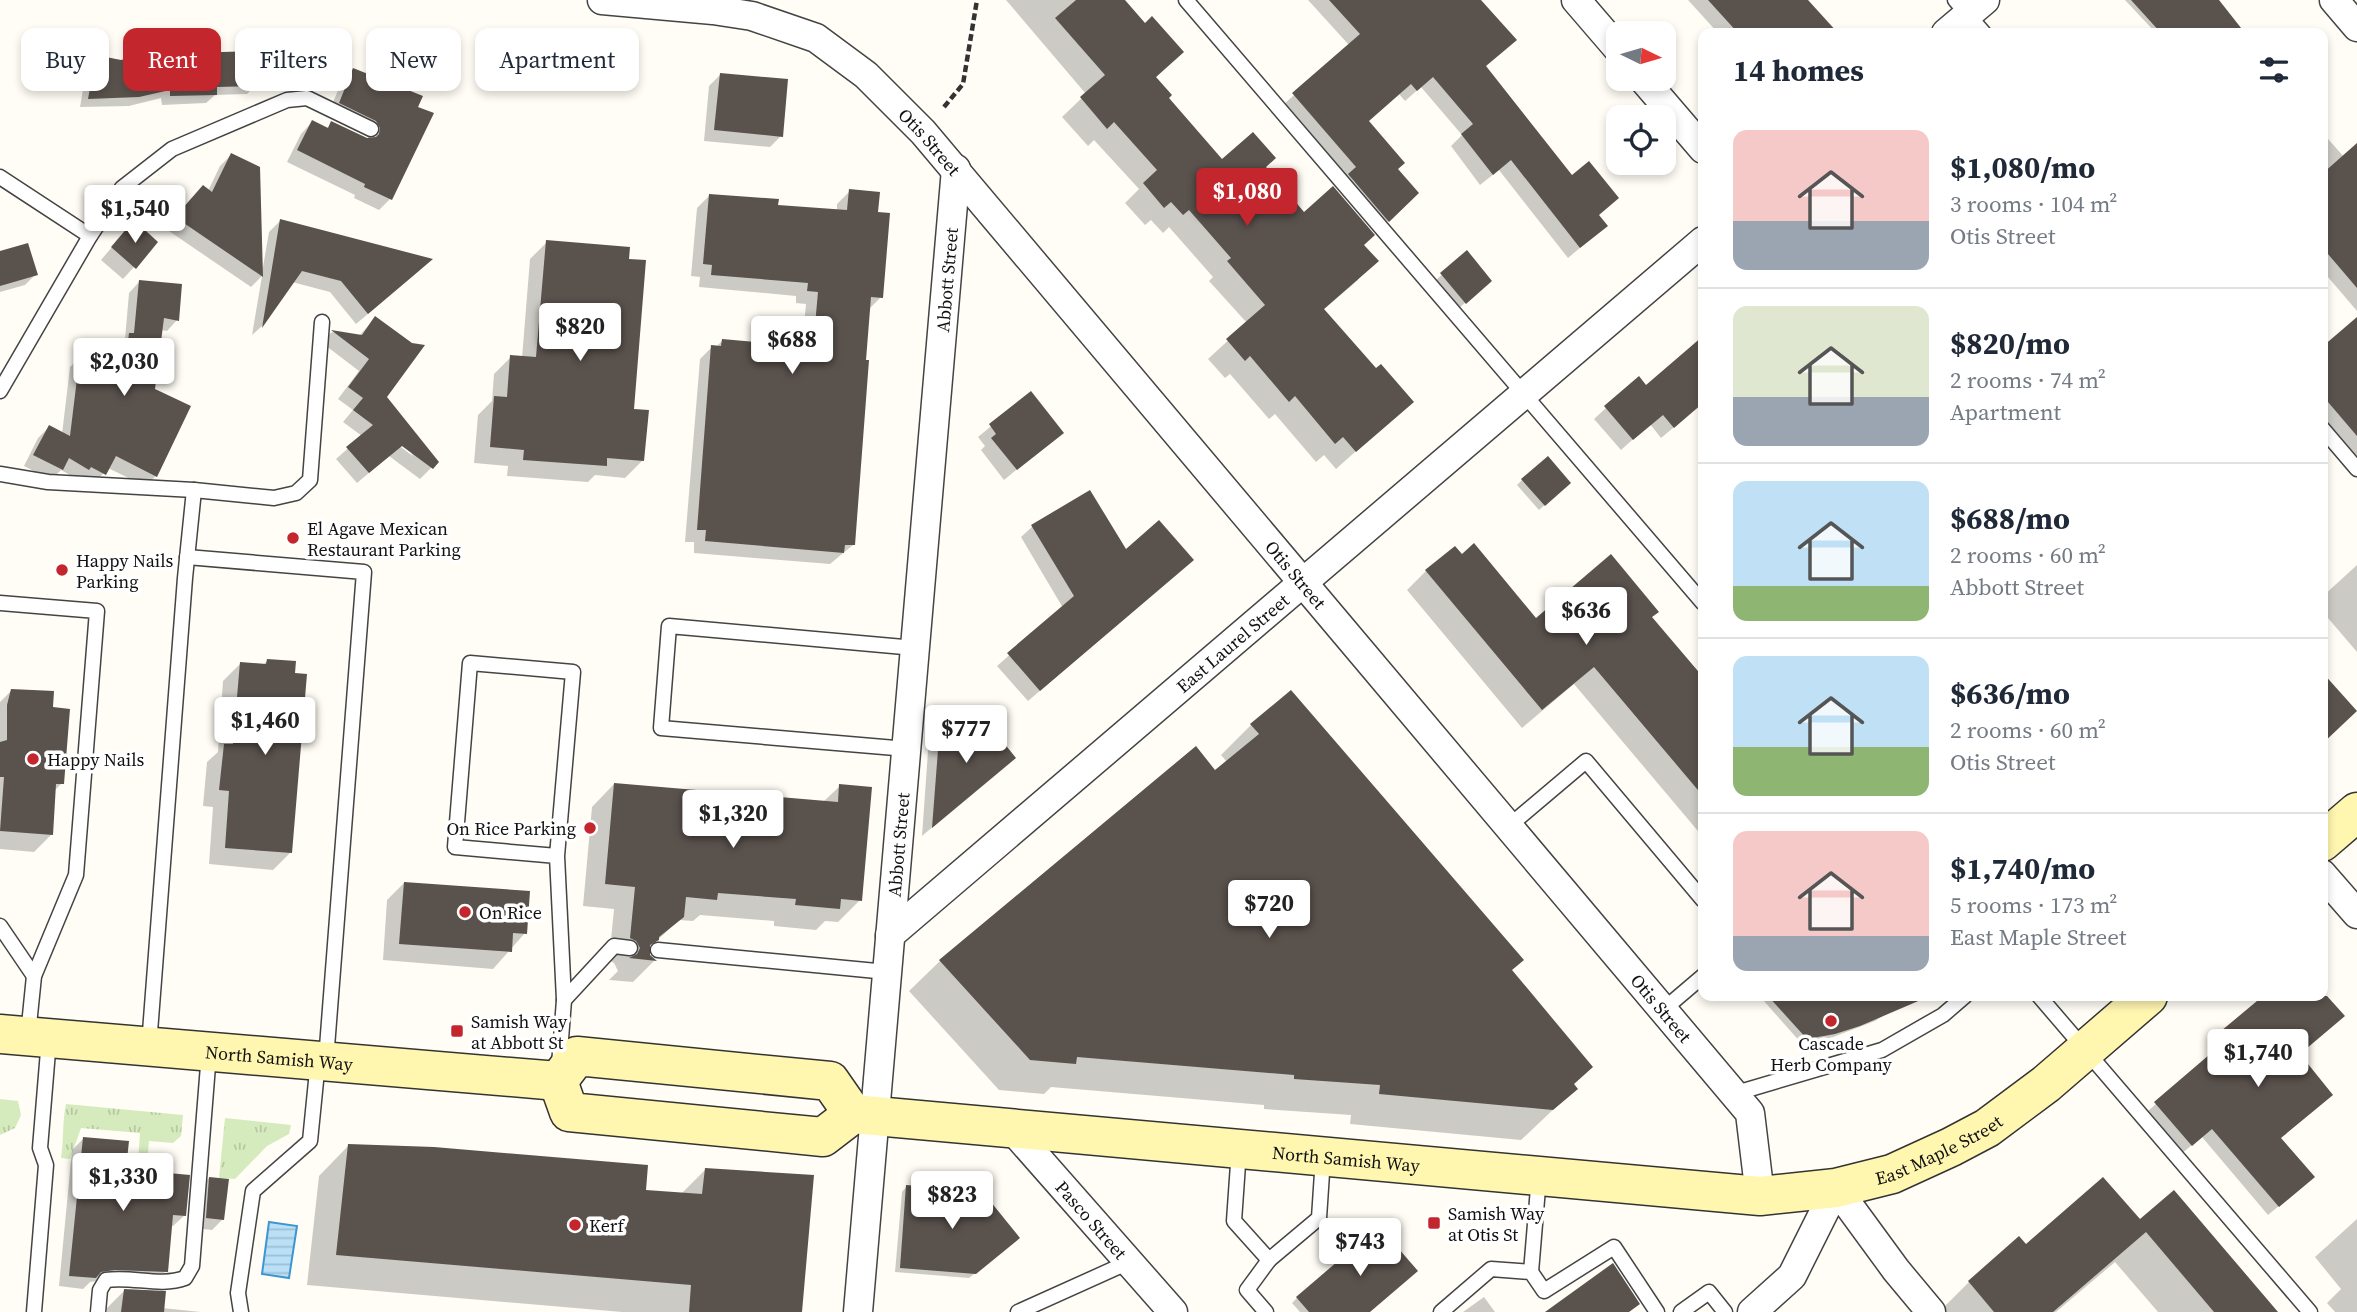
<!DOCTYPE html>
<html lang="en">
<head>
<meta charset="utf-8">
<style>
	:root { --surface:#fff; --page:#f2f2f3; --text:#1f2937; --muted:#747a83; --line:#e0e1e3; --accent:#c4262e }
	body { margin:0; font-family:"Source Serif 4",serif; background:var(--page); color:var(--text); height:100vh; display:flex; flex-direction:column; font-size:26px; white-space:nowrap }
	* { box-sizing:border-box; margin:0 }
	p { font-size:23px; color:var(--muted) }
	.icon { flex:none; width:38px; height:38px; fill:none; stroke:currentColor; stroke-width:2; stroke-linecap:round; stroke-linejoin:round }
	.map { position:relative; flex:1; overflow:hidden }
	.sheet { position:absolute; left:1698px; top:28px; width:630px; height:973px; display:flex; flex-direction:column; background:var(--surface); border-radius:14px; box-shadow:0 4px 10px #0003 }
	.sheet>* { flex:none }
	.hud { position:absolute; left:21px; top:28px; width:665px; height:63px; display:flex; gap:14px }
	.needle { width:46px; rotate:95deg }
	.tools { position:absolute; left:1606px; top:21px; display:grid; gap:14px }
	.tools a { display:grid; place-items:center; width:70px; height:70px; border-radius:14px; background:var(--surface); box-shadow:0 4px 10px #0003; font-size:35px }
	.price { position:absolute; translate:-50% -60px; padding:0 16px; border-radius:7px; background:#fff; color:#222; font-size:23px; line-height:46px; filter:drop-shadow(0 2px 4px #0008) }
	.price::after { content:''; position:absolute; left:50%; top:42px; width:21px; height:16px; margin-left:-10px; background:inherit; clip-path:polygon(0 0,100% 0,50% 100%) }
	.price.selected { background:var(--accent); color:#fff }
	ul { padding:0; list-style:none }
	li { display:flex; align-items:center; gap:21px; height:175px; padding:0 35px }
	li+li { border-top:2px solid var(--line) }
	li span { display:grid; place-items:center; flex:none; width:196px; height:140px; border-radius:14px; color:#555 }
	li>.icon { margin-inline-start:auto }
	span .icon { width:84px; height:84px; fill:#fffc; stroke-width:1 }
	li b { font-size:30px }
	h2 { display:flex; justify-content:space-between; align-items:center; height:84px; padding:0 35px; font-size:30px }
	.pill { padding:0 24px; border-radius:14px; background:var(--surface); box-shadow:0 4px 10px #0003; font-size:24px; line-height:63px }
	.pill.selected { background:var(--accent); color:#fff }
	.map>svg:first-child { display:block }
	.grass { fill:url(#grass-tufts) }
	.water { fill:url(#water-rules); stroke:#3f96cf; stroke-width:2 }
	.shadow { fill:#0003; fill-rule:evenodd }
	.building { fill:#5a524d }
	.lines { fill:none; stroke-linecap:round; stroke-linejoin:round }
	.service-casing { stroke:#444; stroke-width:17 }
	.minor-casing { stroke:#444; stroke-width:31 }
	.secondary-casing { stroke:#333; stroke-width:41 }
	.path { stroke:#333; stroke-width:4.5; stroke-dasharray:7 3.5; stroke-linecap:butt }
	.service { stroke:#fff; stroke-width:14 }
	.minor { stroke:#fff; stroke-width:28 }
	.secondary { stroke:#fff6b0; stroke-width:38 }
	.poi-dot { fill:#c4262e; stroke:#fff; stroke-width:2.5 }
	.labels { text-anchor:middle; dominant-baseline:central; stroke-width:7; stroke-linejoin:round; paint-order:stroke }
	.street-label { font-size:18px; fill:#111; stroke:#fff }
	.poi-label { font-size:18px; fill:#111; stroke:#fff; text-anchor:start }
</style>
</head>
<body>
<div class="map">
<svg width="2357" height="1312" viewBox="0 0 2357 1312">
	<defs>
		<pattern id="grass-tufts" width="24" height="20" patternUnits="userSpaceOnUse" patternTransform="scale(1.75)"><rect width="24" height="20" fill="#d5ebbd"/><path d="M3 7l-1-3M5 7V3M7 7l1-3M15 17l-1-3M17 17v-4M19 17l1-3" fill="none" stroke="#b6c8a1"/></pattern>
		<pattern id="water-rules" width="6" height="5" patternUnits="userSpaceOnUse" patternTransform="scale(1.75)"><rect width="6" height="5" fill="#b9e0f7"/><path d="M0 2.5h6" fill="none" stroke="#9ebfd3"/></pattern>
	</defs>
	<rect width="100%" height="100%" fill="#fffdf5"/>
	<g class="grass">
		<path d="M0 1099 18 1101 21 1115 15 1128 0 1135Z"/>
		<path d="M66 1104 183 1115 181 1136 173 1143 149 1141 147 1164 138 1162 140 1133 81 1128 70 1159 61 1158C64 1139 62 1123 66 1104Z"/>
		<path d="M225 1118 291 1125 289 1134 267 1146 235 1179 219 1178Z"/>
	</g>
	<path class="water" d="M269 1222 297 1226 289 1278 262 1274Z"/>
	<g class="shadow">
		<path d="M1006 0H1122L1145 25 1182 52 1155 78 1167 98 1222 162 1264 167 1304 214 1362 245 1358 280 1323 310 1376 371 1411 402 1336 469 1324 455 1316 462 1275 414 1269 419 1230 374 1225 378 1208 359 1247 323 1209 281 1213 277 1169 227 1163 233 1151 220 1145 225 1125 203 1139 189 1094 140 1088 146 1062 117 1086 94Z"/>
		<path d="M1308 0H1426L1485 67 1606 226 1568 258 1499 170 1480 185 1451 146 1462 135 1421 87 1405 101 1399 94 1368 121 1396 170 1406 205 1376 232 1282 106 1349 45Z"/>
		<path d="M1688 0H1806L1825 21 1813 33H1718Z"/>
		<path d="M2125 0H2217L2243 33H2166L2159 26 2154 31Z"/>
		<path d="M96 57 256 85 247 94 215 95 206 103 162 105 161 98 129 106 80 107 87 66Z"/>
		<path d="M353 70 421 97 390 199 379 210 354 198 355 195 287 162 301 134 312 122 326 129 332 123 371 142 365 132 328 114 342 81Z"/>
		<path d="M721 74 781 136 770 147 704 141 709 86Z"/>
		<path d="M2322 132 2344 157 2357 159V311L2322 270Z"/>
		<path d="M231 155 261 267H263L269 232 280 221 420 270 356 324 330 292 292 282 261 327 252 335 262 276 251 287 166 229 192 198 208 191 220 166Z"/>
		<path d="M850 191 876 214 881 297 868 310 853 545 830 564 694 553V542H685L700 359 712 347H716L722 341 802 348 806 304 796 303V296L699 287 700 277 691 276 697 208 710 195 777 207 837 211V204Z"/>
		<path d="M123 234 134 267 123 279 101 260Z"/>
		<path d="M547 242 627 261 632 410 642 461 625 478 595 475 588 482 507 476 508 466 474 463 478 415 492 401 494 374 511 357 522 358 530 259Z"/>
		<path d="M0 253 36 274 25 285 0 292Z"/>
		<path d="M1466 253 1485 286 1459 308 1436 280Z"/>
		<path d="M139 282 177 320 167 331 161 330 153 390 156 476 145 486 108 468 94 484 80 477 77 479 61 470 51 480 24 466 38 438 49 427 62 434 70 367 81 356 117 360 119 345 125 339 129 293Z"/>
		<path d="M375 318 385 397 437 462 420 479 389 456 357 483 336 459 362 436 343 422 353 410 338 399 359 371 321 342 332 332 359 336ZM394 442 409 449 413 456Z"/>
		<path d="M2322 337 2328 344 2357 363V475L2336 435 2322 418Z"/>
		<path d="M1646 387 1703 403 1661 438 1650 424 1621 450 1594 419 1606 408Z"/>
		<path d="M1031 393 1061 433 1004 480 981 450 985 446 978 437Z"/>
		<path d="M1522 480 1564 488 1539 510 1517 485Z"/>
		<path d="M1033 526 1125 551 1180 571 1028 701 997 666 1063 608 1021 537Z"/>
		<path d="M2357 565V652L2322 611V597Z"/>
		<path d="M1426 571 1535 621 1651 617 1703 679V837L1574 684 1522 728 1407 590Z"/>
		<path d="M267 661 290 853 273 870 209 864 213 807 203 806 207 762 218 752 223 681 240 664 262 666Z"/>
		<path d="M11 691 52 709 62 783 54 791 51 835 34 852 0 849V702Z"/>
		<path d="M1251 725 1576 1088 1521 1140 1350 1124 1351 1115 1264 1109V1105L1051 1087 1044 1094 999 1090 909 991 940 961 1195 749 1214 772 1227 762 1221 755Z"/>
		<path d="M941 726 1014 758 922 836 929 737Z"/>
		<path d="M614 784 823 802 840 786 860 900 838 922 825 921 816 930 774 926V921L700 915 693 921 679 920 648 949V955L654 961 633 982 609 980 618 971 614 963 609 960 614 909 583 906 592 807Z"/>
		<path d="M404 883 525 933 493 969 383 960 387 900Z"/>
		<path d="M2322 993 2342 1016 2298 1055 2280 1139 2303 1186 2268 1215 2202 1137 2181 1154 2146 1113 2218 1047 2213 1042 2222 1033 2265 996H2322Z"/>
		<path d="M1767 996H1906L1889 1012 1875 1021 1828 1039 1802 1044 1763 1000Z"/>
		<path d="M83 1139 185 1215 173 1226H170L166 1271 155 1282 103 1280 90 1282 83 1289 59 1286 72 1150Z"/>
		<path d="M349 1145 644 1192 681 1194 705 1170 800 1312H622L307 1285 319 1176Z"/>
		<path d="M209 1178 223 1219 212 1230 195 1228 198 1190Z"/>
		<path d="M907 1186 1013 1243 969 1278 895 1272 902 1192Z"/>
		<path d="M2357 1219V1312H2335L2327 1303 2341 1289 2315 1257Z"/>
		<path d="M2139 1222 2271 1312H2158L2115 1262 2056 1312H1939L1969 1282 2019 1239 2025 1246Z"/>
		<path d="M124 1291 162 1308 201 1312H107V1308Z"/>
		<path d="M1484 1297 1495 1312H1463Z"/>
		<path d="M1297 1298 1369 1312H1300L1292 1303Z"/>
	</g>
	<g class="building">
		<path d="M1076 0H1125L1145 23 1152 16 1184 52 1156 77 1172 95 1169 98 1222 159 1253 132 1276 158 1266 167 1304 212 1333 186 1375 235 1364 245 1379 261 1324 309 1376 368 1381 364 1414 402 1356 452 1343 437 1335 444 1295 396 1289 402 1250 356 1245 361 1226 339 1265 305 1227 261 1231 258 1189 210 1183 215 1171 202 1164 208 1143 183 1157 170 1114 122 1107 129 1080 97 1105 75 1055 18Z"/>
		<path d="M1329 0H1481L1517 40 1486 66 1572 175 1589 161 1619 198 1599 215 1608 226 1580 248 1511 160 1493 175 1461 134 1473 124 1433 77 1417 91 1411 84 1369 121 1405 163 1398 169 1419 193 1389 222 1348 174 1356 167 1292 93 1360 34Z"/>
		<path d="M1708 0H1808L1838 33H1738Z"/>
		<path d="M2131 0H2219L2245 33H2161Z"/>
		<path d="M156 51V54L257 51 258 86 217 87V95L170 96V90L139 97 88 99 96 55 121 60Z"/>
		<path d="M353 68 423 96 418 107 434 113 392 200 364 187 365 184 297 150 312 120 328 128 331 121 367 138 376 137 379 134 380 128 376 121 339 103Z"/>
		<path d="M720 73 788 79 783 137 714 130Z"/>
		<path d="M2357 143V288L2322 247V174Z"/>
		<path d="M231 153 260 167 263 277 175 217 203 185 212 192Z"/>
		<path d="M849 189 880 192 878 212 890 213 883 298 871 297 866 360H869L855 545H845L844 553 705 541 706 530H697L711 345 721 346 722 339 813 347 818 292 807 291 808 283 711 275 712 265 703 264 709 194 779 199 778 205 847 210Z"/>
		<path d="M280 219 433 259 368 314 341 281 302 271 262 328Z"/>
		<path d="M134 220 158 242 136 269 111 247Z"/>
		<path d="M546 240 630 247 629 259 646 260 634 409 649 410 644 461 607 458V466L523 460 524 450 490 447 494 396 507 397 510 355 536 357Z"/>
		<path d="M28 243 38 275 0 286V251Z"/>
		<path d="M1467 250 1492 281 1466 304 1440 273Z"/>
		<path d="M139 280 182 284 179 321 164 318 155 389 191 406 157 477 116 456 106 475 91 467 89 470 69 458 63 470 33 455 49 425 70 436 80 354 126 359 129 333H134Z"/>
		<path d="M375 316 412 343 425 345 387 397 439 462 433 469 402 446 369 473 346 447 373 425 353 410 363 398 348 387 369 359 331 330 362 335Z"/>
		<path d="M2357 317V436L2322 395V347Z"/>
		<path d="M1703 336V403L1674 428 1663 415 1633 440 1604 406 1639 376 1646 385Z"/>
		<path d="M1031 391 1064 433 1017 470 991 438 996 434 989 424Z"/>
		<path d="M1548 456 1571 483 1545 506 1521 479Z"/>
		<path d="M1090 490 1126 549 1159 520 1194 560 1040 691 1007 653 1074 596 1031 525Z"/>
		<path d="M1474 543 1536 618 1611 554 1659 612 1652 617 1703 677V796L1594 667 1542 710 1425 570 1455 546 1462 554Z"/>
		<path d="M267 659 296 661 295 673 307 674 292 853 225 848 229 791 219 790 224 744H233L240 662 266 664Z"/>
		<path d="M2322 672 2357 711 2322 744Z"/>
		<path d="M11 689 54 691 53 707 70 709 64 784H56L53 835 0 831 4 777H0V742L7 740V705Z"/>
		<path d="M1291 690 1524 960 1512 970 1593 1067 1574 1084 1578 1089 1553 1110 1379 1094 1380 1085 1294 1079V1075L1077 1057 1076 1064 1030 1060 939 960 1196 746 1215 770 1259 734 1250 724Z"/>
		<path d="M940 724 991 727 1016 758 932 828Z"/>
		<path d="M614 783 838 802 839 784 872 787 862 901 841 899 840 909 795 905 796 899 718 893 717 900 686 897 684 917 659 937V940L650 945V955L657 961 629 958 637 954 640 948 636 941 630 938 635 887 605 884Z"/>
		<path d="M404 882 530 891 527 934 513 933 512 952 399 944Z"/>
		<path d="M1768 996H1930L1860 1026 1835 1034 1807 1039Z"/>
		<path d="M2263 996H2327L2345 1016 2300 1054 2333 1095 2281 1138 2315 1177 2279 1207 2212 1129 2192 1146 2154 1102 2216 1049 2215 1047 2226 1037 2221 1031Z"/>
		<path d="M83 1137 129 1141 126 1169 190 1175 186 1216 173 1215 168 1272 115 1270 101 1272 96 1278 69 1276Z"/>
		<path d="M348 1144 434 1147 648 1165 646 1190 702 1194 705 1168 814 1175 802 1312H689L691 1285 336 1255Z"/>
		<path d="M209 1177 229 1179 224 1220 206 1218Z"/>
		<path d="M2103 1177 2140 1219 2174 1190 2278 1312H2214L2146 1232 2053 1312H1994L1968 1281 2019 1236 2026 1244Z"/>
		<path d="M906 1185 982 1191 1020 1238 976 1274 900 1268Z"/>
		<path d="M1379 1226 1418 1271 1370 1312H1309L1296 1297Z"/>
		<path d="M1613 1263 1640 1304 1629 1312H1545Z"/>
		<path d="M124 1289 166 1291 164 1312H121Z"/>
	</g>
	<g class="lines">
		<defs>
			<g id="service">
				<path d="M1186 0 1703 603"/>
				<path d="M1955 0 1984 33"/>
				<path d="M0 177 90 236"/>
				<path d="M0 391 90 236 122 188 172 149 287 100 307 98 371 129"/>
				<path d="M2322 428 2357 469"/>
				<path d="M0 474 48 482 194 490"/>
				<path d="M187 557 364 572 326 1060"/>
				<path d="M0 603 97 611 76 875 34 976 28 1035"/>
				<path d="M907 749 661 728 669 626 915 648"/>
				<path d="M1509 826 1586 761 1703 900"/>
				<path d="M557 856 455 847 470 663 573 672 557 856 564 1000 559 1065"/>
				<path d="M0 926 34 976"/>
				<path d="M658 950 887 972"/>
				<path d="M2039 996 2310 1312"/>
				<path d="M564 1000 614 946 630 948"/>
				<path d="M1663 1010 1703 976"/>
				<path d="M149 1045 185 578 194 490 274 498 296 493 310 480 322 322"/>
				<path d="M1733 1094 1882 1050 1943 1015 1965 996"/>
				<path d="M1239 1150 1234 1221 1269 1260 1247 1290 1266 1312"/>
				<path d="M1269 1260 1319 1218 1323 1158"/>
				<path d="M1531 1272 1539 1176"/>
				<path d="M34 1312 46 1165 40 1148 49 1039"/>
				<path d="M98 1312 100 1290 106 1280C133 1276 160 1287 185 1278L192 1266 209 1053"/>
				<path d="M241 1312 238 1293 253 1191 310 1141 318 1061"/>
				<path d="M1018 1312 1129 1262"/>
				<path d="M1441 1312 1491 1269 1531 1272 1544 1291 1614 1247 1657 1312"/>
				<path d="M1681 1312 1709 1292 1725 1312"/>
			</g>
			<g id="minor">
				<path id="s1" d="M602 0 713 10 752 16 816 38 866 75 923 132 1750 1113 1760 1196"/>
				<path d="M1576 0 1619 50"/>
				<path d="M2334 0 2357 27"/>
				<path d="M1946 33 1985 0"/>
				<path d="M1643 79 1703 149"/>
				<path d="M2322 874 2357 914"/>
				<path id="s2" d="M890 935 1703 241"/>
				<path id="s3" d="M1011 1128 1173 1312"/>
				<path id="s4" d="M858 1312 956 169"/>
				<path d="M1752 1312 1792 1276 1836 1188 1896 1270 1931 1312"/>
			</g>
			<g id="secondary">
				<path d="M2322 842 2357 812"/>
				<path id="s5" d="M0 1034 558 1081"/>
				<path id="s6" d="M558 1081 569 1112 823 1137 853 1114 1760 1196 1836 1188 1892 1174 1951 1147 1987 1128 2046 1084 2148 996"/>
				<path d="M558 1081 577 1056 830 1081 853 1114"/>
			</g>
		</defs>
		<use href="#service" class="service-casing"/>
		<use href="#minor" class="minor-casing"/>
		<use href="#secondary" class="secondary-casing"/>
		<path class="path" d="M944 107 963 84 977 0"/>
		<use href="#service" class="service"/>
		<use href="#minor" class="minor"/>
		<use href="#secondary" class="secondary"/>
	</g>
	<g class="poi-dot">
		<circle cx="293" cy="538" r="7"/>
		<circle cx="62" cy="570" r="7"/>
		<circle cx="33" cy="759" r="7"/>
		<circle cx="590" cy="828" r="7"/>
		<circle cx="465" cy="912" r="7"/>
		<circle cx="1831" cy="1021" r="7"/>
		<rect x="450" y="1024" width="14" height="14" rx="3.5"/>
		<rect x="1427" y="1216" width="14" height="14" rx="3.5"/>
		<circle cx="575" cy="1225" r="7"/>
	</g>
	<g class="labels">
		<g class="street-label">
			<text stroke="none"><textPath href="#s1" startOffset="373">Otis Street</textPath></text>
			<text stroke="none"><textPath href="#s4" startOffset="1036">Abbott Street</textPath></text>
			<text stroke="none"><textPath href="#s1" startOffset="940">Otis Street</textPath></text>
			<text stroke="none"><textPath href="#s2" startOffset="450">East Laurel Street</textPath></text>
			<text stroke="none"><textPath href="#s4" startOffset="469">Abbott Street</textPath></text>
			<text stroke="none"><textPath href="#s1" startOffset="1507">Otis Street</textPath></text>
			<text stroke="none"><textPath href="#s5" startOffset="280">North Samish Way</textPath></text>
			<text stroke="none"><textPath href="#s6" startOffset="1423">East Maple Street</textPath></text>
			<text stroke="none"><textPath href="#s6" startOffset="821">North Samish Way</textPath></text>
			<text stroke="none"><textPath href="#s3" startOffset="122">Pasco Street</textPath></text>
		</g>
		<g class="poi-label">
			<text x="307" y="528">El Agave Mexican<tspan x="307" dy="21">Restaurant Parking</tspan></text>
			<text x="76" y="560">Happy Nails<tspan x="76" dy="21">Parking</tspan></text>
			<text x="47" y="759">Happy Nails</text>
			<text x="576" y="828" text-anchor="end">On Rice Parking</text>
			<text x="479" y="912">On Rice</text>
			<text x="471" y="1021">Samish Way<tspan x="471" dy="21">at Abbott St</tspan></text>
			<text x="1831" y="1043" text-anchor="middle">Cascade<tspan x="1831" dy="21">Herb Company</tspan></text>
			<text x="1448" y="1213">Samish Way<tspan x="1448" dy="21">at Otis St</tspan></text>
			<text x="589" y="1225">Kerf</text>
		</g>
	</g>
</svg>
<div class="tools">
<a><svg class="needle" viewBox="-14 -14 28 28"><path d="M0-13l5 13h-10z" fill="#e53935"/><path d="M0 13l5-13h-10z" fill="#747a83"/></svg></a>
<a><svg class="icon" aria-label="locate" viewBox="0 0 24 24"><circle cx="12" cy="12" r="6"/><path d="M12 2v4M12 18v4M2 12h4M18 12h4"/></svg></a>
</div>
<b class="price selected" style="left:1247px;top:228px">$1,080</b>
<b class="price" style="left:135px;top:245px">$1,540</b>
<b class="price" style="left:580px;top:363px">$820</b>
<b class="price" style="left:792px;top:376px">$688</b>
<b class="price" style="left:124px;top:398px">$2,030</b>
<b class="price" style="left:1586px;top:647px">$636</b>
<b class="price" style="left:265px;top:757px">$1,460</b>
<b class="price" style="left:966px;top:765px">$777</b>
<b class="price" style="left:733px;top:850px">$1,320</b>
<b class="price" style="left:1269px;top:940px">$720</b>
<b class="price" style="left:2258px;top:1089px">$1,740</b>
<b class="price" style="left:123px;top:1213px">$1,330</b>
<b class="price" style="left:952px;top:1231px">$823</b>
<b class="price" style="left:1360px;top:1278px">$743</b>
<div class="hud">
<a class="pill">Buy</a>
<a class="pill selected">Rent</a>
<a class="pill">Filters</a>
<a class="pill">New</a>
<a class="pill">Apartment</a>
</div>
<section class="sheet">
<h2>14 homes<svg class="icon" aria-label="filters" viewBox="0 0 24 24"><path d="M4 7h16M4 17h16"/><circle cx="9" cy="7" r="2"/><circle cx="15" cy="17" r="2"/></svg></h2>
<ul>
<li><span style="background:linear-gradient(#f6c9c9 65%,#9aa5b1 0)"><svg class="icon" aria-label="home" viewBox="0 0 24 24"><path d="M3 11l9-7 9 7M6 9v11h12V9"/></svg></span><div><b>$1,080/mo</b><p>3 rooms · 104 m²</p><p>Otis Street</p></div></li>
<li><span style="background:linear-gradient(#dfe7d0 65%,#9aa5b1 0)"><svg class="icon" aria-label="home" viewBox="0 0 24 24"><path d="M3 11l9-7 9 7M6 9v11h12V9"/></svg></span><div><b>$820/mo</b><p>2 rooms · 74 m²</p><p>Apartment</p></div></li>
<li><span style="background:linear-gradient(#bfe0f5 75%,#8fb573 0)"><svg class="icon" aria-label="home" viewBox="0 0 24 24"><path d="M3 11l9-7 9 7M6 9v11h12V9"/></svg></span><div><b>$688/mo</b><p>2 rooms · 60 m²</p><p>Abbott Street</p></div></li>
<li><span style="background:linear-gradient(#bfe0f5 65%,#8fb573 0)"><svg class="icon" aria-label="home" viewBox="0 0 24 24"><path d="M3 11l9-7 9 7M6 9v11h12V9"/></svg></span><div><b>$636/mo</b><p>2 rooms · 60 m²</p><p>Otis Street</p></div></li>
<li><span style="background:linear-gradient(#f6c9c9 75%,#9aa5b1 0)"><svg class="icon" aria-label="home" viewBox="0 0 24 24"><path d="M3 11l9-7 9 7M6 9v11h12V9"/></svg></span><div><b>$1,740/mo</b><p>5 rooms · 173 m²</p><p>East Maple Street</p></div></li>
</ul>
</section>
</div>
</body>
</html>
